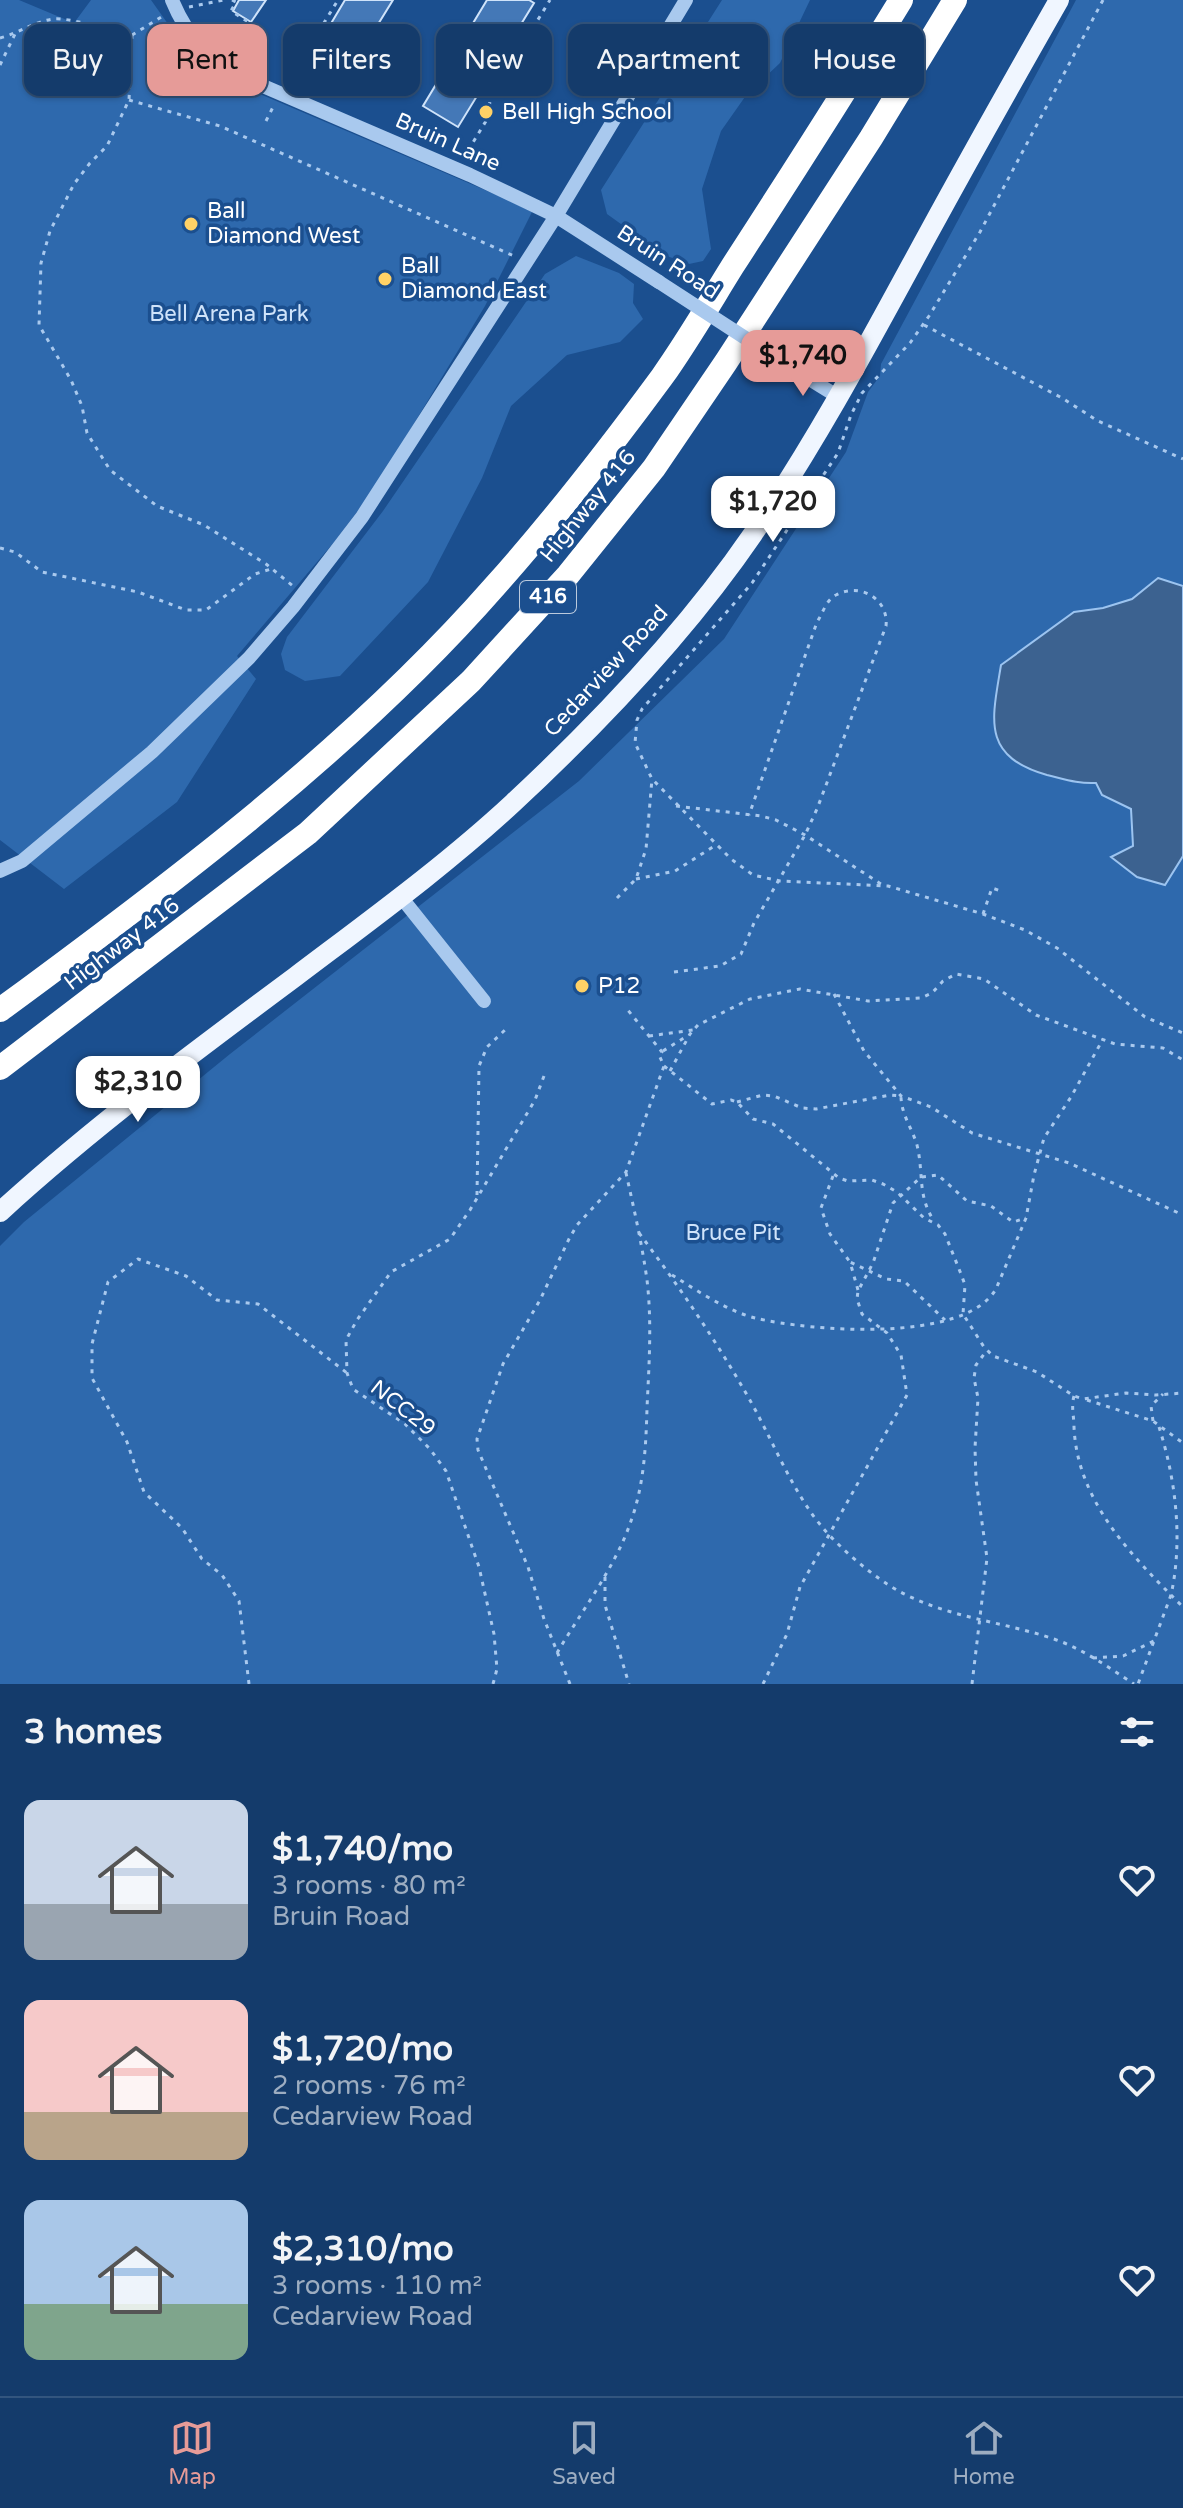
<!DOCTYPE html>
<html lang="en">
<head>
<meta charset="utf-8">
<style>
	:root { --surface:#143b6b; --page:#214673; --text:#f1f3f6; --muted:#9dadc1; --line:#33557e; --accent:#e69b98 }
	body { margin:0; font-family:"Varela Round",sans-serif; background:var(--page); color:var(--text); height:100vh; display:flex; flex-direction:column; font-size:30px; white-space:nowrap }
	* { box-sizing:border-box; margin:0 }
	p { font-size:26px; color:var(--muted) }
	.icon { flex:none; width:44px; height:44px; fill:none; stroke:currentColor; stroke-width:2; stroke-linecap:round; stroke-linejoin:round }
	.map { position:relative; height:1684px; overflow:hidden }
	.details { display:flex; flex-direction:column; background:var(--surface); flex:1 }
	.details>* { flex:none }
	.top-card { position:absolute; left:24px; top:24px; width:1136px; height:72px; display:flex; gap:16px }
	.price { position:absolute; translate:-50% -68px; padding:0 18px; border-radius:16px; background:#fff; color:#222; font-size:26px; line-height:52px; filter:drop-shadow(0 2px 4px #0008) }
	.price::after { content:''; position:absolute; left:50%; top:48px; width:24px; height:18px; margin-left:-12px; background:inherit; clip-path:polygon(0 0,100% 0,50% 100%) }
	.price.current { background:var(--accent); color:#111 }
	ul { padding:0; list-style:none }
	li { display:flex; align-items:center; gap:24px; height:200px; padding:0 24px }
	li span { display:grid; place-items:center; flex:none; width:224px; height:160px; border-radius:16px; color:#555 }
	li>.icon { margin-inline-start:auto }
	span .icon { width:96px; height:96px; fill:#fffc; stroke-width:1 }
	li b { font-size:34px }
	h2 { display:flex; justify-content:space-between; align-items:center; height:96px; padding:0 24px; font-size:34px }
	.tag { padding:0 28px; border-radius:16px; background:var(--surface); box-shadow:0 2px 6px #0004,0 0 0 2px var(--line); font-size:28px; line-height:72px }
	.tag.current { background:var(--accent); color:#111 }
	.menu { display:flex; justify-content:space-around; align-items:center; height:112px; border-top:2px solid var(--line); background:var(--surface); font-size:22px; color:var(--muted) }
	.menu a { display:grid; justify-items:center; gap:4px }
	.menu .current { color:var(--accent) }
	.map>svg:first-child { display:block }
	.green { fill:#2e69ad }
	.water { fill:#3c6290; stroke:#9cc4f0; stroke-width:2 }
	.building { fill:#4478b7; stroke:#cfe3fa; stroke-width:2 }
	.lines { fill:none; stroke-linecap:round; stroke-linejoin:round }
	.path { stroke:#a9c9ee; stroke-width:3; stroke-dasharray:4 6; stroke-linecap:butt }
	.minor { stroke:#a9c9ee; stroke-width:14 }
	.major { stroke:#f0f6ff; stroke-width:20 }
	.highway { stroke:#fff; stroke-width:24 }
	.minor-bridge { stroke:#a9c9ee; stroke-width:14 }
	.poi-dot { fill:#ffd166; stroke:#1b4f8f; stroke-width:3 }
	.labels { text-anchor:middle; dominant-baseline:central; stroke-width:7; stroke-linejoin:round; paint-order:stroke }
	.shield { fill:#1b4f8f; stroke:#bbcadd; stroke-width:2 }
	.shield-label { font-size:20px; font-weight:bold; fill:#fff }
	.poi-label { font-size:22px; fill:#fff; stroke:#1b4f8f; text-anchor:start }
	.street-label { font-size:22px; fill:#fff; stroke:#1b4f8f }
	.park-label { font-size:22px; fill:#cfe3fa; stroke:#1b4f8f }
</style>
</head>
<body>
<div class="map">
<svg width="1183" height="1684" viewBox="0 0 1183 1684">
	<rect width="100%" height="100%" fill="#1b4f8f"/>
	<g class="green">
		<path d="M0 0H19L74 23 91 0H151L190 55 220 77 506 199 532 212 485 306 375 488 335 541 237 656 256 679 177 802 64 889 0 840Z"/>
		<path d="M722 0H810L780 63 747 94 721 131 702 189 711 249 703 261 689 264 664 255 607 214 601 190Z"/>
		<path d="M1076 0H1183V1684H0V1246L24 1222 230 1054 579 781 724 639 846 452 868 392 880 376 881 364Z"/>
		<path d="M576 256 619 273 634 284 633 303 643 319 620 342 567 355 511 406 482 478 428 582 340 676 305 681 285 670 281 654 287 637 383 511 545 274Z"/>
	</g>
	<path class="water" d="M1158 578 1183 586V856L1165 885 1137 877 1111 857 1133 846 1131 809 1102 795 1096 783C1078 784 1064 779 1047 775 981 756 992 720 1001 665L1074 612 1103 608 1132 599Z"/>
	<g class="building">
		<path d="M239 0H266L251 22 233 11Z"/>
		<path d="M345 0H393L354 63 320 42Z"/>
		<path d="M487 0H529L534 3 458 127 423 106Z"/>
	</g>
	<g class="lines">
		<g class="path">
			<path d="M232 0 236 2 231 11 267 34"/>
			<path d="M1103 0 980 232 929 316 910 343 862 393 851 415 838 453 752 583 642 709 637 720 635 743 652 779 731 859 753 875 780 881 888 886 983 914 1025 930 1057 948 1145 1017 1183 1033"/>
			<path d="M189 7 224 0"/>
			<path d="M132 35 129 100 107 146 90 163 74 184 50 231 41 263 39 325 71 380 82 406 87 433 110 470 157 506 204 525 266 564 293 586"/>
			<path d="M132 35 163 16"/>
			<path d="M0 38C19 33 33 22 53 19 69 17 113 31 132 35"/>
			<path d="M314 39 361 69 377 68"/>
			<path d="M0 65 15 34"/>
			<path d="M287 83 338 0"/>
			<path d="M129 100 220 126 514 256"/>
			<path d="M266 121 273 107"/>
			<path d="M454 155 457 150 466 154 489 116 490 98 550 0"/>
			<path d="M924 325 1062 398 1098 421 1183 459"/>
			<path d="M0 548 15 552 42 572 138 592 186 610H206L255 574 271 569"/>
			<path d="M676 806 761 816 776 820 805 835 881 884"/>
			<path d="M636 879 675 871 716 845"/>
			<path d="M617 898 636 879 646 849 652 779"/>
			<path d="M983 914 992 888 1001 891"/>
			<path d="M674 972 720 966 741 954 754 923 805 835 817 809 886 626C889 599 860 582 836 595 826 600 823 613 817 622L749 815"/>
			<path d="M834 994 864 1051 901 1096 931 1107 972 1133 1069 1163 1183 1215"/>
			<path d="M649 1036 693 1030"/>
			<path d="M663 1051 687 1036"/>
			<path d="M664 1066 712 1104 731 1100 737 1102 753 1119 773 1124 839 1178 848 1181 872 1180 883 1184 897 1192 924 1218 938 1225 945 1234 961 1274 965 1285 963 1314 984 1347 993 1356 1037 1372 1074 1396 1083 1399 1126 1393 1156 1395 1183 1393"/>
			<path d="M670 1071 690 1034 698 1025 750 999 800 989 868 1001 921 998 932 993 943 981 956 974 984 979 1036 1015 1115 1044 1163 1048 1183 1060"/>
			<path d="M737 1102 763 1095 774 1096 802 1108 816 1109 890 1095 901 1096C901 1114 912 1128 917 1145 924 1174 917 1195 934 1221"/>
			<path d="M833 1176 821 1208 830 1234 850 1262"/>
			<path d="M477 1195 479 1066 487 1047 506 1029"/>
			<path d="M639 1233C678 1285 715 1339 747 1395 771 1436 792 1492 823 1528 838 1546 867 1571 887 1584 938 1617 998 1620 1054 1639 1083 1649 1108 1667 1134 1684"/>
			<path d="M672 1275C698 1291 725 1310 755 1318 809 1331 964 1344 996 1289L1026 1218 1034 1175 1044 1138 1071 1097 1103 1039"/>
			<path d="M858 1290 850 1262 886 1279 904 1281 945 1320"/>
			<path d="M1074 1396C1071 1407 1074 1416 1074 1427 1077 1496 1124 1548 1171 1595L1138 1684"/>
			<path d="M1087 1400 1153 1421 1183 1443"/>
			<path d="M1153 1421 1151 1406 1163 1394"/>
			<path d="M1159 1427C1176 1480 1183 1541 1171 1595L1183 1607"/>
			<path d="M605 1577V1605L629 1684"/>
			<path d="M557 1653C581 1612 616 1566 631 1521 644 1485 646 1446 647 1408 649 1365 652 1322 647 1280 642 1244 634 1209 626 1173"/>
			<path d="M1093 1658 1123 1656 1154 1641"/>
			<path d="M249 1684 239 1601 222 1575 202 1559 182 1528 144 1492 127 1442 92 1378V1344L108 1282 138 1259 186 1276 217 1300 258 1304 347 1373"/>
			<path d="M493 1684 497 1669 494 1634 479 1567 446 1471 430 1449 405 1424 353 1389 347 1373 346 1340 357 1320 391 1272 450 1239 470 1210 535 1100 544 1076"/>
			<path d="M570 1684 544 1619 528 1567 478 1450 477 1439 503 1364 540 1300 569 1239 577 1225 626 1172 664 1066 659 1055 662 1052 627 1009"/>
			<path d="M763 1684 787 1634 800 1587 907 1395 901 1355 887 1333 862 1314 857 1299 858 1291 873 1263 893 1203 921 1177 938 1175 967 1201 991 1206 1013 1222 1026 1218"/>
			<path d="M972 1684 987 1558 976 1480 975 1448 978 1398 974 1378 976 1365 987 1350"/>
		</g>
		<g class="minor">
			<path d="M172 0C188 39 207 55 242 77L470 175 556 216 659 282"/>
			<path d="M790 367 837 396"/>
			<path d="M0 871 22 861 152 752 249 658 293 607 362 517 556 216 686 0"/>
			<path d="M401 897 484 1001"/>
		</g>
		<path class="major" d="M0 1212C93 1127 194 1052 295 977 369 921 445 866 513 803 600 722 686 632 753 534 818 439 872 337 927 236 970 157 1014 79 1059 0"/>
		<g class="highway">
			<path d="M0 1010C173 883 353 748 495 586 554 520 609 449 662 377 687 342 709 304 732 267 789 179 846 90 901 0"/>
			<path d="M0 1068 308 833 471 681 568 575 654 468 726 362 871 138 955 0"/>
		</g>
		<path class="minor-bridge" d="M659 282 790 367"/>
	</g>
	<g class="poi-dot">
		<circle cx="486" cy="112" r="8"/>
		<circle cx="191" cy="224" r="8"/>
		<circle cx="385" cy="279" r="8"/>
		<circle cx="582" cy="986" r="8"/>
	</g>
	<g class="labels">
		<rect class="shield" x="520" y="581" width="56" height="32" rx="6"/>
		<g class="shield-label">
			<text x="548" y="597">416</text>
		</g>
		<g class="poi-label">
			<text x="502" y="112">Bell High School</text>
			<text x="207" y="211">Ball<tspan x="207" dy="25">Diamond West</tspan></text>
			<text x="401" y="266">Ball<tspan x="401" dy="25">Diamond East</tspan></text>
			<text x="598" y="986">P12</text>
		</g>
		<g class="street-label">
			<text transform="translate(448 142) rotate(24)">Bruin Lane</text>
			<text transform="translate(668 262) rotate(33)">Bruin Road</text>
			<text transform="translate(588 506) rotate(-51)">Highway 416</text>
			<text transform="translate(606 671) rotate(-47)">Cedarview Road</text>
			<text transform="translate(122 944) rotate(-37)">Highway 416</text>
			<text transform="translate(403 1408) rotate(38)">NCC29</text>
		</g>
		<g class="park-label">
			<text x="229" y="314">Bell Arena Park</text>
			<text x="733" y="1233">Bruce Pit</text>
		</g>
	</g>
</svg>
<b class="price current" style="left:803px;top:398px">$1,740</b>
<b class="price" style="left:773px;top:544px">$1,720</b>
<b class="price" style="left:138px;top:1124px">$2,310</b>
<div class="top-card">
<a class="tag">Buy</a>
<a class="tag current">Rent</a>
<a class="tag">Filters</a>
<a class="tag">New</a>
<a class="tag">Apartment</a>
<a class="tag">House</a>
</div>
</div>
<section class="details">
<h2>3 homes<svg class="icon" aria-label="filters" viewBox="0 0 24 24"><path d="M4 7h16M4 17h16"/><circle cx="9" cy="7" r="2"/><circle cx="15" cy="17" r="2"/></svg></h2>
<ul>
<li><span style="background:linear-gradient(#c9d6e8 65%,#9aa5b1 0)"><svg class="icon" aria-label="home" viewBox="0 0 24 24"><path d="M3 11l9-7 9 7M6 9v11h12V9"/></svg></span><div><b>$1,740/mo</b><p>3 rooms · 80 m²</p><p>Bruin Road</p></div><svg class="icon" aria-label="heart" viewBox="0 0 24 24"><path d="M12 20l-8-8c-3-5 5-10 8-4 3-6 11-1 8 4z"/></svg></li>
<li><span style="background:linear-gradient(#f6c9c9 70%,#b9a48a 0)"><svg class="icon" aria-label="home" viewBox="0 0 24 24"><path d="M3 11l9-7 9 7M6 9v11h12V9"/></svg></span><div><b>$1,720/mo</b><p>2 rooms · 76 m²</p><p>Cedarview Road</p></div><svg class="icon" aria-label="heart" viewBox="0 0 24 24"><path d="M12 20l-8-8c-3-5 5-10 8-4 3-6 11-1 8 4z"/></svg></li>
<li><span style="background:linear-gradient(#a9c7e8 65%,#7fa58c 0)"><svg class="icon" aria-label="home" viewBox="0 0 24 24"><path d="M3 11l9-7 9 7M6 9v11h12V9"/></svg></span><div><b>$2,310/mo</b><p>3 rooms · 110 m²</p><p>Cedarview Road</p></div><svg class="icon" aria-label="heart" viewBox="0 0 24 24"><path d="M12 20l-8-8c-3-5 5-10 8-4 3-6 11-1 8 4z"/></svg></li>
</ul>
</section>
<nav class="menu">
<a class="current"><svg class="icon" aria-label="map" viewBox="0 0 24 24"><path d="M3 6l6-2 6 2 6-2v14l-6 2-6-2-6 2zM9 4v14M15 6v14"/></svg>Map</a>
<a><svg class="icon" aria-label="saved" viewBox="0 0 24 24"><path d="M7 4h10v16l-5-4-5 4z"/></svg>Saved</a>
<a><svg class="icon" aria-label="home" viewBox="0 0 24 24"><path d="M3 11l9-7 9 7M6 9v11h12V9"/></svg>Home</a>
</nav>
</body>
</html>
